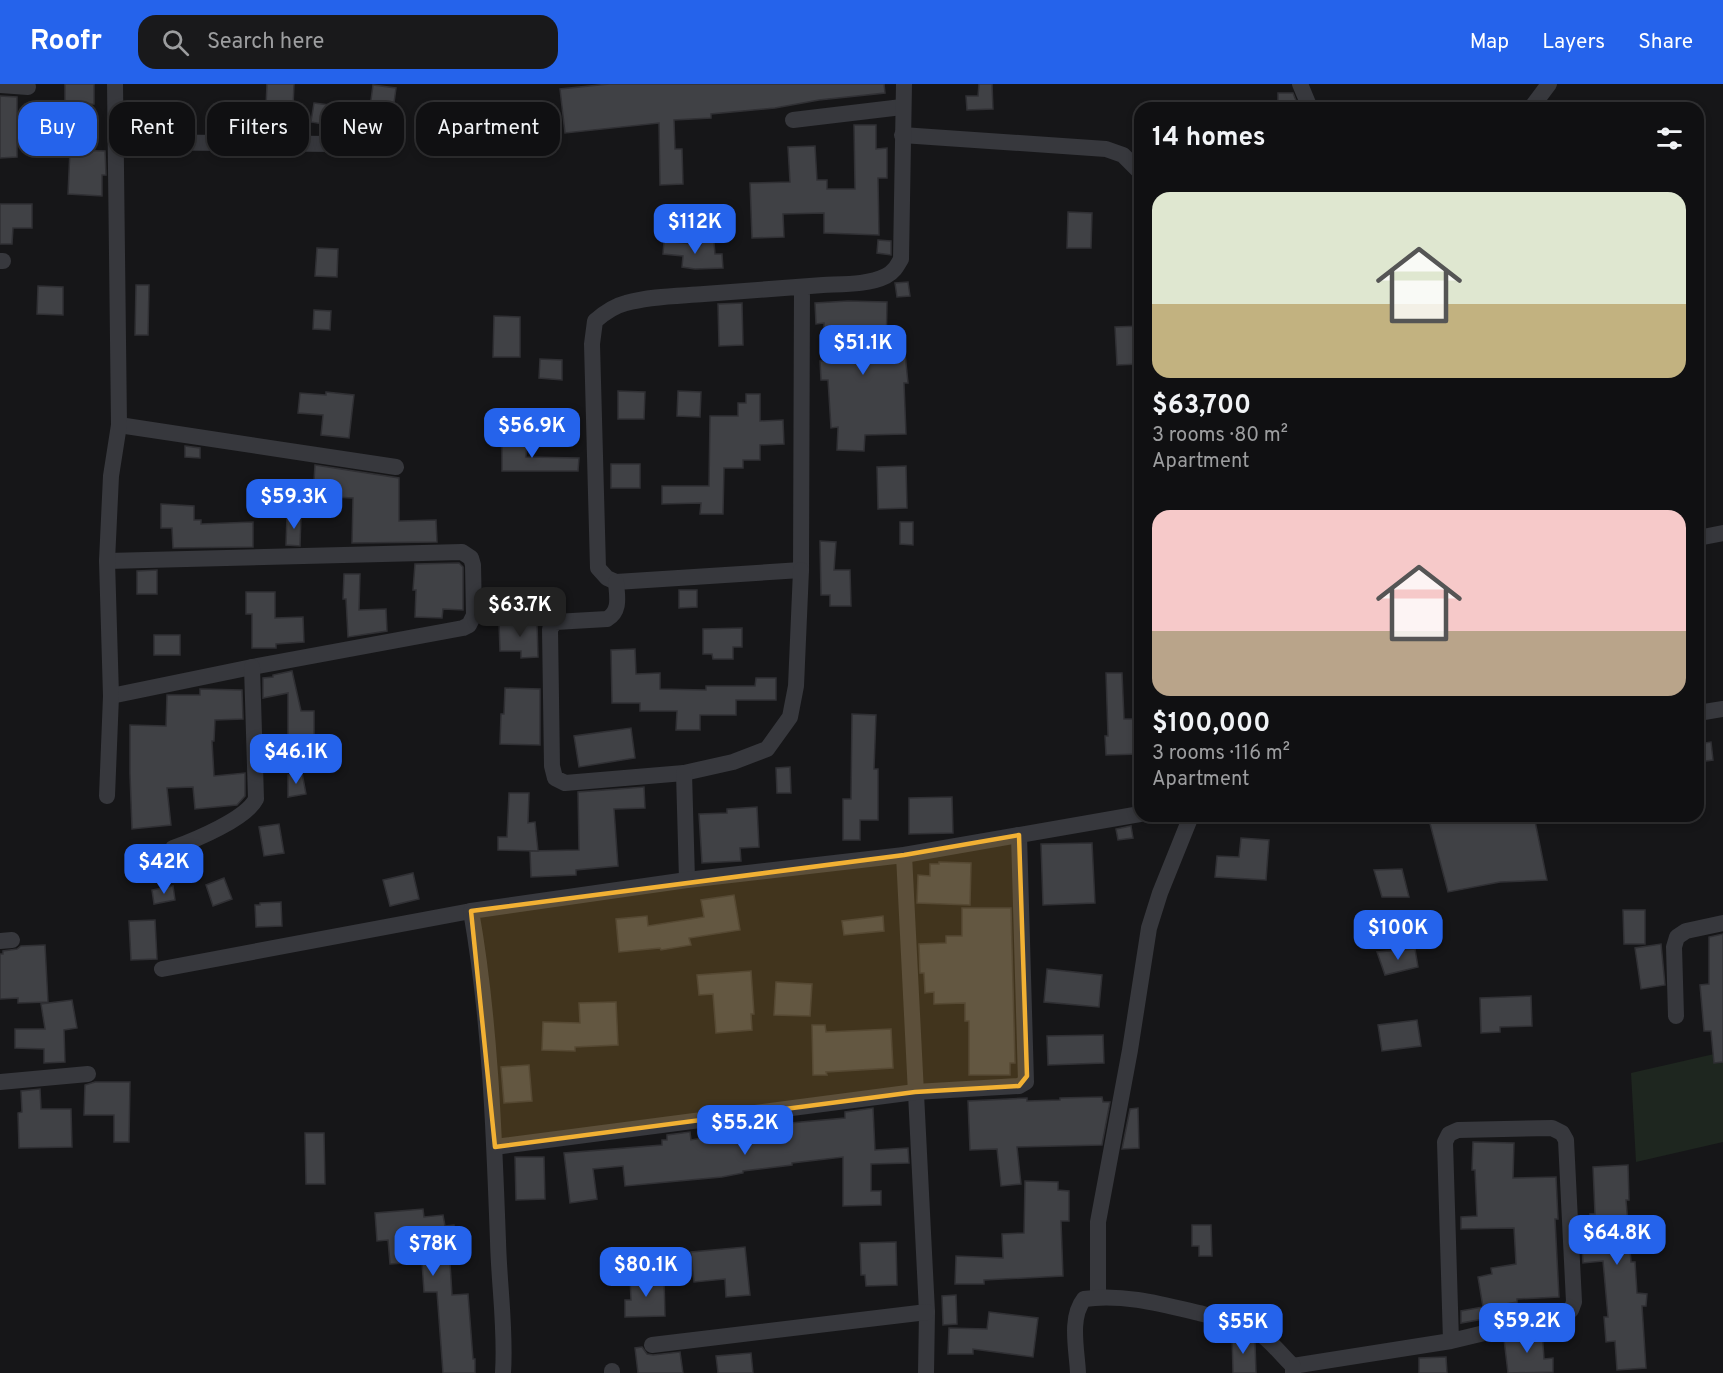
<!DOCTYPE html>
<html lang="en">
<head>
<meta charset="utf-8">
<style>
	:root { --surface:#101012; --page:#19191b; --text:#f1f3f6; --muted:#9c9d9f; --line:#303032; --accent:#2563eb }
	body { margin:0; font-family:Overpass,sans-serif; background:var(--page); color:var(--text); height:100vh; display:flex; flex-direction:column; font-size:22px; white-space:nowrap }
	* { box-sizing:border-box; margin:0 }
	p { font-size:20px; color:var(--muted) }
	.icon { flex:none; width:33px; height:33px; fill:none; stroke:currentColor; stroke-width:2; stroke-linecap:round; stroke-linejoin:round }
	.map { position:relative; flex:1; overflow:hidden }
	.panel { position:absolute; left:1134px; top:18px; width:570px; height:720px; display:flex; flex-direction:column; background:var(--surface); border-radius:18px; box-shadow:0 3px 9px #0003,0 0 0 2px var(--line) }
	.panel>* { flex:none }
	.guide { position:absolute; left:18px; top:18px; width:570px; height:54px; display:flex; gap:12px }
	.price { position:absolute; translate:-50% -51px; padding:0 14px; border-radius:12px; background:var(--accent); color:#fff; font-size:20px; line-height:39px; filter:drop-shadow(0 2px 3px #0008) }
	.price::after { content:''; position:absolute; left:50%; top:36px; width:18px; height:14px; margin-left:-9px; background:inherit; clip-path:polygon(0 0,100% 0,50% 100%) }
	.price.current { background:#222; color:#fff }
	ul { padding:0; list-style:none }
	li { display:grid; align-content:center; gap:12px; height:318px; padding:0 18px }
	li span { display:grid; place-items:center; height:186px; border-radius:18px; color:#555 }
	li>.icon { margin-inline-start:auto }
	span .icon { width:108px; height:108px; fill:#fffc; stroke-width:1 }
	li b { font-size:26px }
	h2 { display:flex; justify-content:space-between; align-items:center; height:72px; padding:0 18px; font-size:26px }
	.tag { padding:0 21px; border-radius:18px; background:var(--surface); box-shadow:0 3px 9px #0003,0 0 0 2px var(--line); font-size:21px; line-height:54px }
	.tag.current { background:var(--accent); color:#fff }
	header { display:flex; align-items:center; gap:36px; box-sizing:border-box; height:84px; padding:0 30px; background:var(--accent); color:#fff }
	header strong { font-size:28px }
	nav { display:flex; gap:33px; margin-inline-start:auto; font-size:21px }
	.search { width:420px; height:54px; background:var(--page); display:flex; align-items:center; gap:15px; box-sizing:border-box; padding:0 21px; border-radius:18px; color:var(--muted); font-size:22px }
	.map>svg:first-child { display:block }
	.green { fill:#1e261f }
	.building { fill:#404145; stroke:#303034; stroke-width:1.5 }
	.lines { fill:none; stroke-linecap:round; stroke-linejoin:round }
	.minor { stroke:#37383d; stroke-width:16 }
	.marked { fill:#f2b134; fill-opacity:0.2; stroke:#f2b134; stroke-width:4.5; stroke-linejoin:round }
</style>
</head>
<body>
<header>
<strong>Roofr</strong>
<div class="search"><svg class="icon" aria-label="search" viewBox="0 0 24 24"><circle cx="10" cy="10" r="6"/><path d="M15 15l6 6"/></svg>Search here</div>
<nav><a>Map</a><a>Layers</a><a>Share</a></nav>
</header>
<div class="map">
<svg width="1723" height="1289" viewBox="0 0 1723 1289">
	<rect width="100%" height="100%" fill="#161618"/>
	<path class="green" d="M1723 968V1058L1636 1078 1631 989Z"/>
	<g class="building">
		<path d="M65 0H94V20L65 21Z"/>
		<path d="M267 0H294L293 23 266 22Z"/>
		<path d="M609 0H884L885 9 819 16 775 24 711 30V34L674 36 675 65H682L683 100 660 101 659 39 565 49 560 5Z"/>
		<path d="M979 0H992L993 25 967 26 966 12H978Z"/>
		<path d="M373 1 396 4 392 34 369 31Z"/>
		<path d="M1278 9H1293L1299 24H1278Z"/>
		<path d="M0 12 17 13V73L0 74Z"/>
		<path d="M314 19 337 22 334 42 311 38Z"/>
		<path d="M854 41H876V65L887 64V94H878L879 151 824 149V129L783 130 784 153 752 154 750 99 790 98 788 63 815 62 817 96H827V105H855Z"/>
		<path d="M70 66 105 67 106 91H102V112L68 110Z"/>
		<path d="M0 120H32V144H13L12 160H0Z"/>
		<path d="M1068 128 1092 129 1091 164H1067Z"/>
		<path d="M878 156 891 157V171L877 169Z"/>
		<path d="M664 157 701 161V158H714L715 170H722L723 184 695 185 682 183 683 172 663 170Z"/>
		<path d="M317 164 338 165 337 193 315 192Z"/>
		<path d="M908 198 910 212 897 213 895 199Z"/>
		<path d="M136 201H149L148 251H135Z"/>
		<path d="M38 202 63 203V231L37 230Z"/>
		<path d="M848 217 887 218 886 270 905 269 908 299H904L906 350 865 351 864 367 837 366 838 343 831 344 828 296H821L820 277 874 275 872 249 847 248V250L824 251V239L816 240 815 219Z"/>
		<path d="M742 219 743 261 719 262 718 220Z"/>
		<path d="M314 226 331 227 330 246 313 245Z"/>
		<path d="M494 232 520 233V273H493Z"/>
		<path d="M1140 242V280L1117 281 1115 243Z"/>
		<path d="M540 275 562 276V296L539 294Z"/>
		<path d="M618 307 645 308 644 335H618Z"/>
		<path d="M678 307 701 308 700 333 677 332Z"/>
		<path d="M326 308 354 311 349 354 321 351 323 331 298 329 300 309 326 311Z"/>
		<path d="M746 310H760V337L783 336 784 360 760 361V376H743V384H724L723 430H700L701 419 662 420V402H709L710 332H738V319H746Z"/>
		<path d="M502 355H527L526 373 579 374 578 387H502Z"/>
		<path d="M185 362 200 364V374L185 373Z"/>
		<rect x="611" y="380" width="29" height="24"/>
		<path d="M315 381 399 394V437L436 436 437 458 352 459 353 414 313 412Z"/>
		<path d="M906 382 907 424 878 425 877 383Z"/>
		<path d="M161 420 194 422V436H201V440L253 438V463L173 464 172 444H161Z"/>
		<path d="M287 431H301L300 462 286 461Z"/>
		<path d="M900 438H913V461L900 460Z"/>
		<path d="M820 457 836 458 834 486H850L851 522H830V511H821Z"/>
		<path d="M459 479 463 483V526L443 525 442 534 415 533 416 506H413L415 480Z"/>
		<path d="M157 486V510H137V487Z"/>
		<path d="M344 490H360L359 526 386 525 387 547 348 553 346 515H343Z"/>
		<path d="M679 506H697V523L679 524Z"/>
		<path d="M246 508H275V534L303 533 304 558 276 560V564H252V530H246Z"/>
		<path d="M537 538 538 573 521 574V567H500L499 539Z"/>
		<path d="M742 544V563H733V575H713L712 570H703V545Z"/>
		<rect x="154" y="551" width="26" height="20"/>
		<path d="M635 565 636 590 660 589V605L706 606V602H755L756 594H776V616H736V631H700V646H676L677 627H640V619H612L611 566Z"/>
		<path d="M292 587 301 627H314V664H288V609L263 614V594L273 593V591Z"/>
		<path d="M1106 589H1122L1124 635H1140V670L1106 671 1105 652H1108Z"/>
		<path d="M505 604 540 605V661L500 660 501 630H504Z"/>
		<path d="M200 605 242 606 243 635 215 636 214 657H212L214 692 245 689V712L237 721 195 725 193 703 167 704 171 741 132 745 130 690V641L166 642 167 611H200Z"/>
		<path d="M852 630 876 631 874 685H878V736H860V756H843V715H851Z"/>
		<path d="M631 644 635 674 579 683 574 652Z"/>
		<path d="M1711 658 1713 676 1699 678 1698 660Z"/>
		<path d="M790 683 791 709H777L776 684Z"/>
		<path d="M302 689 306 710 288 713V691Z"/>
		<path d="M644 703 645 724 614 725 618 782 576 786V791L531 793 530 767 579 766 578 708Z"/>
		<path d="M509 709H529L528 739 535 738 538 767 498 766V753H507Z"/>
		<path d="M952 713 953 749 909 750V714Z"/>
		<path d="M757 723 759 763 740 764 741 777 702 779 699 730 727 729V725Z"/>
		<path d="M1428 732H1534L1547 796 1500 798 1448 808Z"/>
		<path d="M279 740 284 769 264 772 259 743Z"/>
		<path d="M1131 742 1133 754 1118 756 1116 745Z"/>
		<path d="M1241 754 1269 756 1266 796 1215 793 1217 772 1239 773Z"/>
		<path d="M1092 759 1095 819 1043 821 1041 760Z"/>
		<path d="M939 778 971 779 970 821 917 819 918 791 930 792V780H939Z"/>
		<path d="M1402 785 1409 813H1382L1374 786Z"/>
		<path d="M413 789 419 815 390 822 383 796Z"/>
		<path d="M224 794 232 815 213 822 206 801Z"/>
		<path d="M173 802 175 816 154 820 152 806Z"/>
		<path d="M734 811 740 846 689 854 691 861 661 866 660 864 619 868 616 835 647 832 648 842 704 833 701 816Z"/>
		<path d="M281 818 282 842 256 843 255 821H260V819Z"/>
		<path d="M962 824H1011L1015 979H1010V991H969V937H965V919L934 920V908L925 909 924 889H920L919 860 946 859V852H962Z"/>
		<path d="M1623 826H1645V860H1624Z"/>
		<path d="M883 832 884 847 844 851 842 837Z"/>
		<path d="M155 836 157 875 131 876 129 837Z"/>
		<path d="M1723 850V978L1714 979 1711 947H1704L1700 901 1709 900V853Z"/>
		<path d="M1661 860 1665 901 1641 905 1635 864Z"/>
		<path d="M45 861 48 918 18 919V914L0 915V870H3V867L17 865 21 862Z"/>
		<path d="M1415 865 1418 883 1385 891 1377 868Z"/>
		<path d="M1047 885 1102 891 1099 923 1044 918Z"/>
		<path d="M751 887 754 930H751L752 946 716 949 713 910 699 911 697 891Z"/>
		<path d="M776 898 812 900 810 932 774 931Z"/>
		<path d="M1531 912 1532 942 1500 943V948L1481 949 1480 914Z"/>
		<path d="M72 916 77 944 64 946 65 978 44 979V965L15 964V945H45L41 920Z"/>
		<path d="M616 918 618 961 575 963V967L542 966 543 938 580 939 579 919Z"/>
		<path d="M1417 936 1421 962 1382 967 1378 941Z"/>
		<path d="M812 941H825L826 948 891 945 893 984 826 988 827 991H813Z"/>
		<path d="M1103 951 1104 979 1048 981 1047 952Z"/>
		<path d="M529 981 532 1017 504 1019 501 983Z"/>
		<path d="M95 998H130L129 1058H114V1031H84L85 1001Z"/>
		<path d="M40 1005 41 1025H71L72 1063 19 1064 18 1029 22 1028 21 1007Z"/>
		<path d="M1102 1013 1103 1018H1110L1102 1061 1017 1063 1021 1100 1001 1102 997 1065 970 1066 968 1017 1027 1014V1017L1060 1016V1014Z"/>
		<path d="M873 1024 875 1066 908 1064 909 1079 871 1080V1107H881V1121L843 1122V1073L792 1079V1081L743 1087V1089L722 1093 625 1102 623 1082 593 1085 597 1115 570 1119 564 1069 662 1061V1056H667V1051L690 1048 691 1056 757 1045V1042L845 1034V1028Z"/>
		<path d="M1138 1024 1139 1064 1122 1065 1130 1025Z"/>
		<path d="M305 1049H324L325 1100H306Z"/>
		<path d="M1473 1058 1514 1059 1513 1094 1556 1093 1558 1135H1555L1559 1213 1517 1215V1218L1499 1221 1501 1232 1461 1239V1227L1483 1223 1478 1193 1492 1190 1491 1184 1516 1180 1514 1144 1461 1145V1133L1477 1132 1475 1086H1472Z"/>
		<path d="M515 1073H544L545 1115 516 1116Z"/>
		<path d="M1628 1081 1629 1116H1626L1631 1178H1635L1637 1209 1647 1210 1646 1222H1642L1646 1284 1617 1286 1615 1257 1606 1258 1604 1233H1608L1603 1177 1583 1179 1582 1162 1593 1161 1590 1130H1595L1593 1083Z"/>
		<path d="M1025 1097 1058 1098V1106L1069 1107V1137H1061L1063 1192 984 1196V1200H955L956 1172 1003 1174 1002 1150 1024 1149Z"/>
		<path d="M423 1125 424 1133 443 1131 445 1142 454 1141 456 1162 449 1163 452 1211 468 1210 473 1275H475V1289H443L437 1208H424L422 1178 390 1180 388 1156 377 1157 375 1129Z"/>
		<path d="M1192 1141H1211L1212 1172H1199V1162H1192Z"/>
		<path d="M896 1158 897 1201 866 1202 865 1191H861L860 1159Z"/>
		<path d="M745 1163 750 1211 726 1213 725 1195 694 1198 691 1168Z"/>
		<path d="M664 1193 665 1232 625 1233V1216H631L630 1194Z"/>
		<path d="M956 1211 957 1240 943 1241 942 1212Z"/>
		<path d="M989 1228 1038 1234 1033 1273 973 1265V1270H948L949 1244 987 1245Z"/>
		<path d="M1542 1246 1544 1275 1553 1274V1288L1508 1289 1504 1255Z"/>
		<path d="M1232 1250H1239L1255 1259 1256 1289H1233Z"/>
		<path d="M642 1263 647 1270 653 1271 680 1268 683 1289H638L635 1264Z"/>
		<path d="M751 1269 753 1289H718L716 1272Z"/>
		<path d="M1446 1273 1447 1289H1419V1274Z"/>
	</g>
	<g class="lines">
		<g class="minor">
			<path d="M1300 0 1310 24"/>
			<path d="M0 1 28 3"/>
			<path d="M1531 24 1549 0"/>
			<path d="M793 36 902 23"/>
			<path d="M902 51 1106 65 1123 71 1140 88"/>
			<path d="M116 58 334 60"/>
			<path d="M0 177H3"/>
			<path d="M802 203 801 486 616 498 607 494 598 484 592 260 595 237C604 229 614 222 626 219 651 212 678 212 704 210 743 207 783 204 823 201 842 200 868 201 886 192 894 188 897 182 901 175L904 0"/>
			<path d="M119 341 396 383"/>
			<path d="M1698 454 1723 449"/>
			<path d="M107 477 462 468 471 474 473 481 474 531 469 541 463 544 252 583 111 612"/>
			<path d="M616 498C617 512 621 527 607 535L555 538 550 545 552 682 555 694 565 699 684 689 733 678 767 665 790 633 796 602 801 486"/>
			<path d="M1698 629 1723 625"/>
			<path d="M684 689 687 796"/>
			<path d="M107 712 111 612 107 477 111 392 119 341 115 0"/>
			<path d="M173 764C195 756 246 735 256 715L252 583"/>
			<path d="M904 771 927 1228 926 1289"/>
			<path d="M0 857 12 856"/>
			<path d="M162 885 471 827"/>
			<path d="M1676 932 1674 863 1677 853 1686 847 1723 839"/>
			<path d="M0 998 88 990"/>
			<path d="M495 1063 915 1008 1019 1002 1026 998 1019 751"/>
			<path d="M1098 1213V1138L1130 966 1149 844 1160 809 1191 732"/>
			<path d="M652 1261 927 1228"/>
			<path d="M1293 1282 1451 1257 1564 1230 1571 1226 1574 1218 1566 1056 1562 1049 1552 1044 1458 1046 1449 1050 1445 1058 1451 1257"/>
			<path d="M612 1287V1289"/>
			<path d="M503 1289C506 1245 499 1201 498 1157 494 1047 490 935 471 827L687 796 904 771 1140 730"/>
			<path d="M1078 1289C1077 1266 1069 1234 1084 1215 1123 1209 1165 1221 1203 1230 1220 1234 1241 1237 1256 1247 1270 1255 1281 1271 1293 1282V1289"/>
		</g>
	</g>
	<path class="marked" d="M1019 751 1027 992 1019 1002 915 1008 495 1063 471 827 904 771Z"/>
</svg>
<b class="price" style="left:695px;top:171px">$112K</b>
<b class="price" style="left:863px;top:292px">$51.1K</b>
<b class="price" style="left:532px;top:375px">$56.9K</b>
<b class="price" style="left:294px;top:446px">$59.3K</b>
<b class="price current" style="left:520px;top:554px">$63.7K</b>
<b class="price" style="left:296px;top:701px">$46.1K</b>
<b class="price" style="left:164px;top:811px">$42K</b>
<b class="price" style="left:1398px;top:877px">$100K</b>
<b class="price" style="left:745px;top:1072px">$55.2K</b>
<b class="price" style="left:1617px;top:1182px">$64.8K</b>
<b class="price" style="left:433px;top:1193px">$78K</b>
<b class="price" style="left:646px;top:1214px">$80.1K</b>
<b class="price" style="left:1527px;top:1270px">$59.2K</b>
<b class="price" style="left:1243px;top:1271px">$55K</b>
<div class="guide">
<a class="tag current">Buy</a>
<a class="tag">Rent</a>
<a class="tag">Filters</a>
<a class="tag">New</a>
<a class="tag">Apartment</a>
</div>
<section class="panel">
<h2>14 homes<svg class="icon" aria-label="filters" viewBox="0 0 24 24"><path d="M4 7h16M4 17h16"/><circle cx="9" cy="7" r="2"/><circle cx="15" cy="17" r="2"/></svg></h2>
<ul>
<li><span style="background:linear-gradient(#dfe7d0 60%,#c2b280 0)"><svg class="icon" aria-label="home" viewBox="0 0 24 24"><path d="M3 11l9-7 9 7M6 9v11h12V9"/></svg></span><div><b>$63,700</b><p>3 rooms · 80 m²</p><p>Apartment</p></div></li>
<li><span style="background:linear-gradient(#f6c9c9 65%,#b9a48a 0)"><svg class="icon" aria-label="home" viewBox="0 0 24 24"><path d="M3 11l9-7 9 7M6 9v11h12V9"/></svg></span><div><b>$100,000</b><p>3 rooms · 116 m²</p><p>Apartment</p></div></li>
</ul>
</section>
</div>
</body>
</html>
